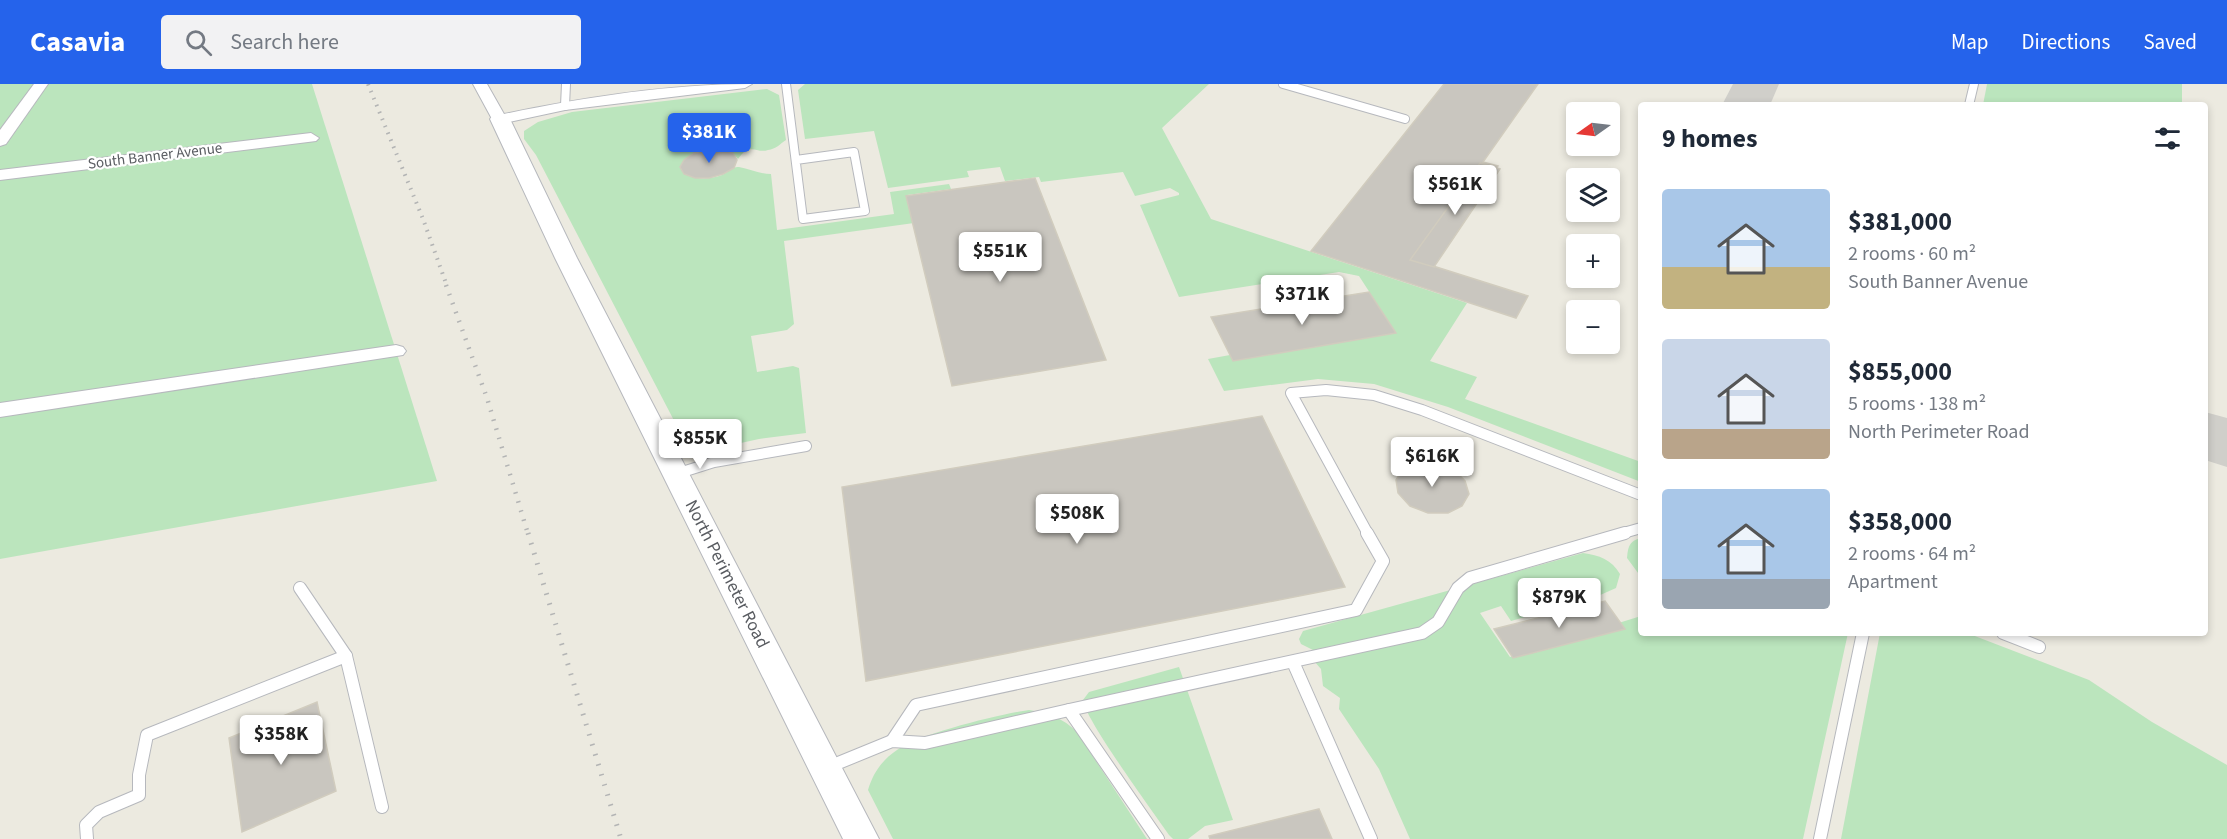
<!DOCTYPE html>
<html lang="en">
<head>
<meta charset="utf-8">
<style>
	:root { --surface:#fff; --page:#f2f2f3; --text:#1f2937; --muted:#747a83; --accent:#2563eb }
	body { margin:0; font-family:"Source Sans 3",sans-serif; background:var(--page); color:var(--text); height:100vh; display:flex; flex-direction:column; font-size:22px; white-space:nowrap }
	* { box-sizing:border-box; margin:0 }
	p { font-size:20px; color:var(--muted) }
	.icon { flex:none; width:33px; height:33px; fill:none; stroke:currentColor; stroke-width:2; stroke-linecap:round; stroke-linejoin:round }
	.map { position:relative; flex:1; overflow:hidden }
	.sheet { position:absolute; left:1638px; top:18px; width:570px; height:534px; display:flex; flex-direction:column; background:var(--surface); border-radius:6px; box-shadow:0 3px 9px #0003 }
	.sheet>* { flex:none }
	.needle { width:39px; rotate:256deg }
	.buttons { position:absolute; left:1566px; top:18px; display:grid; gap:12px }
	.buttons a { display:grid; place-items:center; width:54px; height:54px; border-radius:6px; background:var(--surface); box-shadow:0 3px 9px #0003; font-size:30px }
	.price { position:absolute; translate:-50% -51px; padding:0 14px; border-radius:6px; background:#fff; color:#222; font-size:20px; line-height:39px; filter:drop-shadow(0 2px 3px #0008) }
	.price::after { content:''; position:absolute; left:50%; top:36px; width:18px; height:14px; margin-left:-9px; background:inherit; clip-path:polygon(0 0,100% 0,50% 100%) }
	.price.current { background:var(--accent); color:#fff }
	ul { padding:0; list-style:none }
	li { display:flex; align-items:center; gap:18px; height:150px; padding:0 24px }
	li span { display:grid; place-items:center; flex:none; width:168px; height:120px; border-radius:6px; color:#555 }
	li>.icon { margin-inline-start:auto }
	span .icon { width:72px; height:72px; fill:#fffc; stroke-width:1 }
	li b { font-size:26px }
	h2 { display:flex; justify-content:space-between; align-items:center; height:72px; padding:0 24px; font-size:26px }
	header { display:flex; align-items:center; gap:36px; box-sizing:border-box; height:84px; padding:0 30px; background:var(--accent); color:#fff }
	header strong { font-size:28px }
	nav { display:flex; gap:33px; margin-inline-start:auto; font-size:21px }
	.search { width:420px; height:54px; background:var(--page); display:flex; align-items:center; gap:15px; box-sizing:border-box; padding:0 21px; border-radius:6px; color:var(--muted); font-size:22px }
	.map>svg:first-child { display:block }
	.green { fill:#bbe5bd }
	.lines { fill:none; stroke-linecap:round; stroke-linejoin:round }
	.taxiway { fill:#d0cfca; fill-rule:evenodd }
	.building { fill:#c9c6bf; stroke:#d1ccbe; stroke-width:1.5 }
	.service-far2-casing { stroke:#b6b8bd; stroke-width:10 }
	.service-far1-casing { stroke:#b6b8bd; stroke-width:12 }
	.service-casing { stroke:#b6b8bd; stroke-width:14 }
	.minor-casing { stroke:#b6b8bd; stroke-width:2 }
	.tertiary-casing { stroke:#b6b8bd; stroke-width:2 }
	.service-far2 { stroke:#fff; stroke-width:8 }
	.service-far1 { stroke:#fff; stroke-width:10 }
	.service { stroke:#fff; stroke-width:12 }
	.minor { fill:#fff; fill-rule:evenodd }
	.tertiary { fill:#fff; fill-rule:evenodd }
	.rail-far2 { stroke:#b3b4b4; stroke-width:4; stroke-dasharray:1.5 6; stroke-linecap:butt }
	.rail-far1 { stroke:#b3b4b4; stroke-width:4.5; stroke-dasharray:1.5 8; stroke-linecap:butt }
	.rail { stroke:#b3b4b4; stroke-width:5; stroke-dasharray:1.5 9; stroke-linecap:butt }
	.labels { text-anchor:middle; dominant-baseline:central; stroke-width:4.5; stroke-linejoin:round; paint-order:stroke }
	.far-street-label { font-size:15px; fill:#595c61; stroke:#fff }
	.street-label { font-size:18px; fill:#595c61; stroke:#fff }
</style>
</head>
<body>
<header>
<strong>Casavia</strong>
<div class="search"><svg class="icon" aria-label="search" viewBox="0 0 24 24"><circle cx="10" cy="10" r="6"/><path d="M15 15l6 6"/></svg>Search here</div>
<nav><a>Map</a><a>Directions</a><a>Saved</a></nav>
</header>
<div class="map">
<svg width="2227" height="755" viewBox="0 0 2227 755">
	<rect width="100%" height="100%" fill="#eceae0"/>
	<g class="green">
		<path d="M0 0H312L437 397 0 475Z"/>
		<path d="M805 0H1209L1162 44 1211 135 1467 219 1430 277 1477 293 1465 315 1641 378V398L1448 323 1374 300 1318 295 1224 307 1208 275 1230 271 1233 277 1396 249 1359 192 1339 188 1179 213 1140 121 1179 111V109L1170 104 1135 112 1123 88 1041 98 1039 93 1005 97 1000 83 967 87 969 93 888 104 874 47 805 55 798 6Z"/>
		<path d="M1987 0H2182V21H1983Z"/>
		<path d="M767 5 779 11 786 56C780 60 776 65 768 66 756 70 750 57 738 75L733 69C713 66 691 62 680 83 688 97 708 96 722 91 728 88 733 82 739 83 750 85 759 90 771 90L777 146 894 130 890 108 949 100 951 105 907 111 914 139 784 157 794 240 787 246 751 252 757 288 793 282 799 284 806 349 759 355 709 366 690 363 681 350 536 71 524 55V47L538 38 572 28Z"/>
		<path d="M1641 454V493L1627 474C1628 463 1629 457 1641 454Z"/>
		<path d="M1583 469C1599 471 1612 476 1620 490L1616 504 1598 512 1511 537 1501 522 1480 529 1510 573 1641 532V549H1848L1803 755H1410L1379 685 1339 625 1340 614 1323 602 1321 585 1314 577 1313 566 1301 560 1299 555 1303 547Z"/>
		<path d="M1880 549H1967L2089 596 2152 638 2227 681V755H1841Z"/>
		<path d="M1179 583 1233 736 1205 742 1188 755H1173L1169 751C1154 729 1084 634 1083 616L1089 608Z"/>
		<path d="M1029 626C1048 629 1063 634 1077 648L1147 755H893L868 706C873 689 882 676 897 666 919 650 1000 630 1029 626Z"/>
	</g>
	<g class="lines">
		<g class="taxiway">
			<path d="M1733 0H1779L1770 21H1722Z"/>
			<path d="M2205 328 2227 334V383L2205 376Z"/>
		</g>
	</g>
	<g class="building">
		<path d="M1444 0H1538L1483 78 1498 82 1430 181 1528 212 1516 234 1311 167Z"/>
		<path d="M708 65H722L733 69 737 76 734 84 723 90 709 94H695L684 90 680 83 684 76 694 69Z"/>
		<path d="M1480 79 1500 85 1434 183 1410 176Z"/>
		<path d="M1035 94 1106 276 952 302 906 112Z"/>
		<path d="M1369 208 1396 249 1233 277 1211 233Z"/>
		<path d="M1262 332 1345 503 866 597 842 403Z"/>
		<path d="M1417 378 1435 379 1453 385 1465 397 1469 410 1462 422 1448 429H1428L1410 422 1398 409 1396 396 1403 385Z"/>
		<path d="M1605 517 1625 545 1513 574 1494 545Z"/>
		<path d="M317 618 336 707 242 748 229 654Z"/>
		<path d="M1319 725 1332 755H1210L1209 752Z"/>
	</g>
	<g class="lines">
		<defs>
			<g id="service-far2">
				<path d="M786 0 803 135 865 127 854 68 796 76"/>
				<path d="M1283 0 1405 35"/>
				<path d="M1969 21 1974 0"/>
				<path d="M565 22 566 0"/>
			</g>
			<g id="service-far1">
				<path d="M676 390 714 378 806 362"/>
				<path d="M1368 450 1291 309 1326 306 1374 311 1422 326 1641 411"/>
				<path d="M1620 450 1641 444"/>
			</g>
			<g id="service">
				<path d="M2003 549 2039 563"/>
				<path d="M346 572 382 723"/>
				<path d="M1293 578 1371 755"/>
				<path d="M1069 626 1422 549 1438 538 1458 504 1470 494 1625 449"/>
				<path d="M892 657 916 621 1356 526 1383 477 1367 449"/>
				<path d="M826 684 892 657 925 659 1069 626 1158 755"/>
				<path d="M87 755 86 741 99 728 139 711V691L147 651 346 572 300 504"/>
				<path d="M1820 755 1863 549"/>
			</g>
			<g id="minor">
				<path d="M34 0H48L6 60 0 62V46Z"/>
				<path d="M473 0H487L504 30C586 13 669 0 752 0L745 4 565 26 500 40 492 35Z"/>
				<path d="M311 49 319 54 316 57 0 96V86Z"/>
				<path d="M396 261 403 263 406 267 403 271 0 333V319Z"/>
			</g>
			<path id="tertiary" d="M500 29 507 31 510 35 577 174 879 755H843L555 174 490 35 493 31Z"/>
		</defs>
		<use href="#service-far2" class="service-far2-casing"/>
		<use href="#service-far1" class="service-far1-casing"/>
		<use href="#service" class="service-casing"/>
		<use href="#minor" class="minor-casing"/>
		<use href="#tertiary" class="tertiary-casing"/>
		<use href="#service-far2" class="service-far2"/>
		<use href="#service-far1" class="service-far1"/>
		<use href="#service" class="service"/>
		<use href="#minor" class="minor"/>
		<use href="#tertiary" class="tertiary"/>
		<path class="rail-far2" d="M368 0 423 135 447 202"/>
		<path class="rail-far1" d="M446 201 487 314 528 450"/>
		<path class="rail" d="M528 449 621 755"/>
	</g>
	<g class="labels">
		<g class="far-street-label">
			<text transform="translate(155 72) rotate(-7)">South Banner Avenue</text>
		</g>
		<g class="street-label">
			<text transform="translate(727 490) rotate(63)">North Perimeter Road</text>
		</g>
	</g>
</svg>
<div class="buttons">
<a><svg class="needle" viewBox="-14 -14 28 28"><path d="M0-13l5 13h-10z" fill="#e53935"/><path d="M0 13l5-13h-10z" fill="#747a83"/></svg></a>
<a><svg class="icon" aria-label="layers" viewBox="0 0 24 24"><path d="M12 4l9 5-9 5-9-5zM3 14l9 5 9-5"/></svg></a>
<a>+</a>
<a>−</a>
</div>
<b class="price current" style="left:709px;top:80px">$381K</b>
<b class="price" style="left:1455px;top:132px">$561K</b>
<b class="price" style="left:1000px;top:199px">$551K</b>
<b class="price" style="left:1302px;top:242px">$371K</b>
<b class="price" style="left:700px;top:386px">$855K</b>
<b class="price" style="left:1432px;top:404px">$616K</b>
<b class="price" style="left:1077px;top:461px">$508K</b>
<b class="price" style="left:1559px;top:545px">$879K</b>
<b class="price" style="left:281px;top:682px">$358K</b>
<section class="sheet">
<h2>9 homes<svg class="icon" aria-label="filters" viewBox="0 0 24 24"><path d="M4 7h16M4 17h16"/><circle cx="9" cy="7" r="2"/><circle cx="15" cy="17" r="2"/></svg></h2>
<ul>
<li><span style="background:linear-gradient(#a9c7e8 65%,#c2b280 0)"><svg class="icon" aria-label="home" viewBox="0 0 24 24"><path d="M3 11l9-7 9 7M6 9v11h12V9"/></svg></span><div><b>$381,000</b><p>2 rooms · 60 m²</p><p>South Banner Avenue</p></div></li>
<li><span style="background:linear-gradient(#c9d6e8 75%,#b9a48a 0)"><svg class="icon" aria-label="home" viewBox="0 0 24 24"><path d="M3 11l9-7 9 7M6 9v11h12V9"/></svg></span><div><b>$855,000</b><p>5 rooms · 138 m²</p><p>North Perimeter Road</p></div></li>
<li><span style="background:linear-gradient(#a9c7e8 75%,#9aa5b1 0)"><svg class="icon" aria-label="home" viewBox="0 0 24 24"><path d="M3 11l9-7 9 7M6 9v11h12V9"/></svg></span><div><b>$358,000</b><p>2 rooms · 64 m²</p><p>Apartment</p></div></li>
</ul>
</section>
</div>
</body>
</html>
